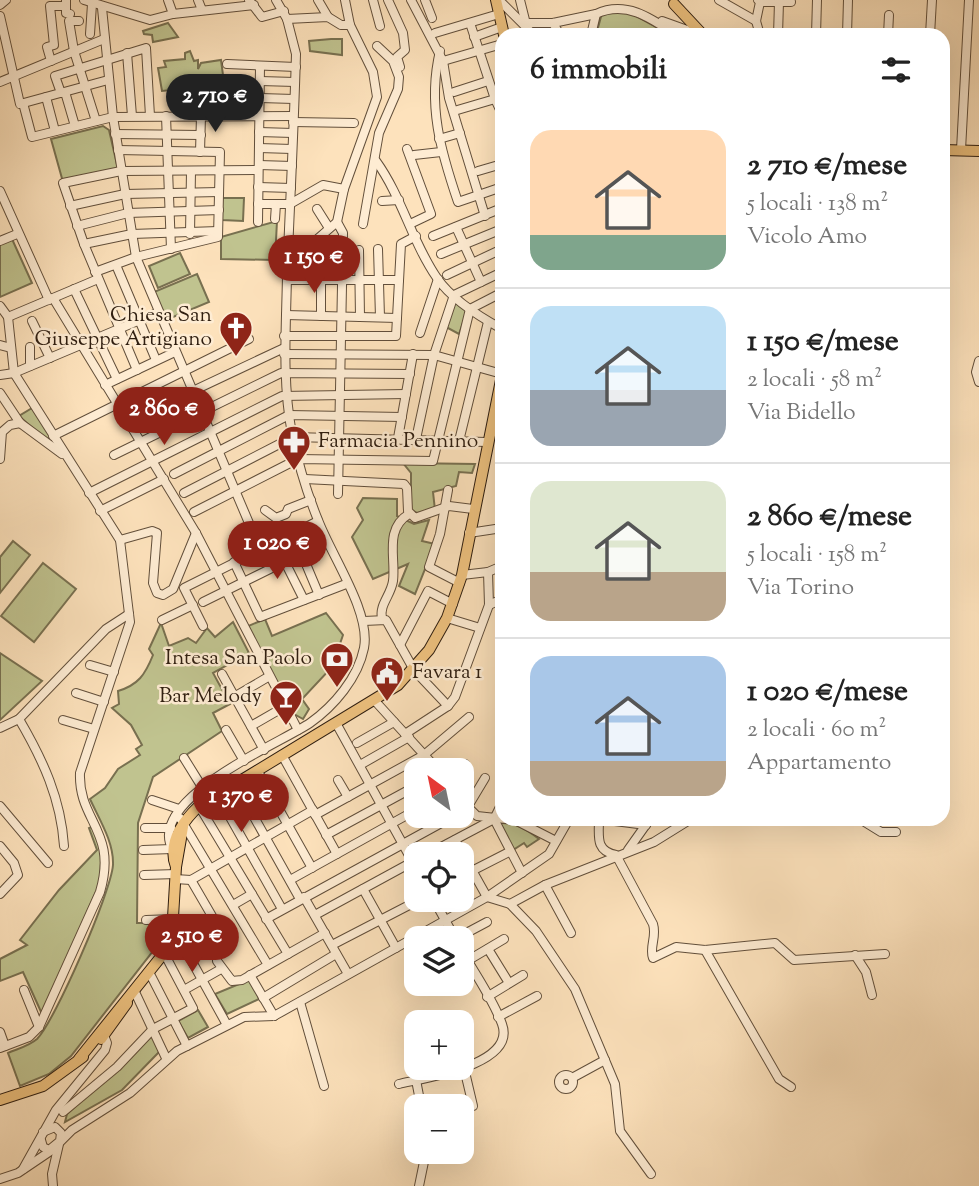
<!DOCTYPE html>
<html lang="it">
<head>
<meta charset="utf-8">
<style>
	:root { --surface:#fff; --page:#f6f6f6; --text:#222; --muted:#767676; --line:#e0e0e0; --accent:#8f2418 }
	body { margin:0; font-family:"Sorts Mill Goudy",serif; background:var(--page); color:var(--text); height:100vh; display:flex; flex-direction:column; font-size:26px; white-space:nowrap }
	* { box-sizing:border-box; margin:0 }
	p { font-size:23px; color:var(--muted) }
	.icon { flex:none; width:38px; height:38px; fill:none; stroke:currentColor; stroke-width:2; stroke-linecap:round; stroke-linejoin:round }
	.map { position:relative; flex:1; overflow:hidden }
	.side { position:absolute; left:495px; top:28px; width:455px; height:798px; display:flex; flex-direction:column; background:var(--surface); border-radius:21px; box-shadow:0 7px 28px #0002 }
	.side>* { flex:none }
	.needle { width:46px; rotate:327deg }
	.tools { position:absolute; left:404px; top:758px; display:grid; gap:14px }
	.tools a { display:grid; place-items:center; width:70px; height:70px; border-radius:14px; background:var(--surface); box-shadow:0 7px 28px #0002; font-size:35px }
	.price { position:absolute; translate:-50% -60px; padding:0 16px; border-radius:24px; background:var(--accent); color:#fff; font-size:23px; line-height:46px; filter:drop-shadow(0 2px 4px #0008) }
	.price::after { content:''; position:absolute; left:50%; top:42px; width:21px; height:16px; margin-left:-10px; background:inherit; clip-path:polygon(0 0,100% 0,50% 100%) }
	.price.current { background:#222; color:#fff }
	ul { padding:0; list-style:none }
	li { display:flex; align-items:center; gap:21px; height:175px; padding:0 35px }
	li+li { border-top:2px solid var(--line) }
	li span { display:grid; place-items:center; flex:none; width:196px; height:140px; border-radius:21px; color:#555 }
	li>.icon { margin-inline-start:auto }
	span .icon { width:84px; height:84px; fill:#fffc; stroke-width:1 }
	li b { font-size:30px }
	h2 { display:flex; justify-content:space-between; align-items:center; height:84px; padding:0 35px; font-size:30px }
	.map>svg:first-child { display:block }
	.green { fill:#c0c38f; stroke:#787050; stroke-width:2 }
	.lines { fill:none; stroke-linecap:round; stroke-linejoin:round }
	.minor-casing { stroke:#624f3b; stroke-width:10 }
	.major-casing { stroke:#2f1e10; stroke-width:12 }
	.minor { stroke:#feecd3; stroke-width:8 }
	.major { stroke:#eec17e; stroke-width:10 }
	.labels { text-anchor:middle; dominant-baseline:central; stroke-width:5; stroke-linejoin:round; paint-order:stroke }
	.poi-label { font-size:21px; fill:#2f1e10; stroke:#feecd3; text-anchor:end }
</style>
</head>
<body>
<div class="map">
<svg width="979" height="1186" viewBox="0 0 979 1186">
	<rect width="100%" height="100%" fill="#fde2bc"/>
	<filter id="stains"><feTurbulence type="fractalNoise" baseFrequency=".00286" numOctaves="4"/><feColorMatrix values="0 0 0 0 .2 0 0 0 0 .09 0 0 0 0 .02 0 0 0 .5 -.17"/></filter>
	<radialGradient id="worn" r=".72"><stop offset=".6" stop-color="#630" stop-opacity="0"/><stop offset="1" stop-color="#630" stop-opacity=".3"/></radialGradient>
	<g class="green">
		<path d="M627 11 670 35H596L602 13Z"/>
		<path d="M168 23 178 37 153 42 152 35 144 34 143 31Z"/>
		<path d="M331 39H342V55L310 51 309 41Z"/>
		<path d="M190 51 194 61 198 60V69L201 63 221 60 223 75 200 76 199 87 162 91 158 68 166 67 164 61 185 59V53Z"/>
		<path d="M103 126 109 130 118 169 63 182 51 139Z"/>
		<path d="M222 198H244L243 221 222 220Z"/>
		<path d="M277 221 275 260 221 259V237Z"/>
		<path d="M12 239 32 283 0 297V244Z"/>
		<path d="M322 246 328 247 333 266 314 270V258Z"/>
		<path d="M180 253 190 274 158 288 149 266Z"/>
		<path d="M197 274 209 302 166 320 154 292Z"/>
		<path d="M454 302 467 311 459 334 446 327Z"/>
		<path d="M32 408 51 437 46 440 19 416Z"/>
		<path d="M403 463 475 464 472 473 459 472 456 486 433 492 435 510 417 513 411 510V473Z"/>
		<path d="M363 498 397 499V516L414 524 429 520 422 541 435 544 415 594 399 586 408 564 373 579 352 537 363 520 357 508Z"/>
		<path d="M13 541 30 555 0 593V557Z"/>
		<path d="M43 563 76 589 34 642 1 616Z"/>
		<path d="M326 613 343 635 332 667 302 699 309 709 303 719 294 714 246 627 265 619 272 636Z"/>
		<path d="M233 622 249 653 213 673 230 704 213 713 222 731 153 777 138 823 137 923H164L160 942 71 1056 49 1074 20 1086 8 1053C17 1049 29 1046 37 1039 55 1021 111 892 113 865 114 842 99 819 90 799L105 788 118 769 140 755 136 749 142 745 131 725 112 708 119 704 118 691C138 685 145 675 153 655L149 649 161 623 169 646 188 638 196 643 207 628 215 637Z"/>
		<path d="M0 653 42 681 0 720Z"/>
		<path d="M499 823C516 822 526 829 539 839L527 847 524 843 513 850Z"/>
		<path d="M94 826 102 845 100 883 42 1014 23 972 0 981V959L27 945 20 940 59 890 97 850 89 828Z"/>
		<path d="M251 979 259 999 227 1014 215 994Z"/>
		<path d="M198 1010 208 1027 188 1038 178 1021Z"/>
		<path d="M153 1034 160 1051 122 1090 65 1122 67 1114Z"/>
	</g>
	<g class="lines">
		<defs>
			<g id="minor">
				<path d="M66 0V13L70 14"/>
				<path d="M84 0 150 20 173 14 254 5"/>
				<path d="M168 0 173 14"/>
				<path d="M198 0 202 10"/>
				<path d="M249 0 262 17 284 11"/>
				<path d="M318 0 328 17"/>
				<path d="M373 0 380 26"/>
				<path d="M388 0 403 33 405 50 397 57 400 67"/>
				<path d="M411 0 443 61 449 98 485 216"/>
				<path d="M425 0 432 18"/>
				<path d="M499 0 534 35"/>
				<path d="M520 0 526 24"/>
				<path d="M719 0 756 21"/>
				<path d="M758 0 760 2 756 21 760 35"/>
				<path d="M760 2H791"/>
				<path d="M0 5 6 0"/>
				<path d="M102 8 113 117 136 257 260 549"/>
				<path d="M0 16 20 104 108 80"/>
				<path d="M287 19 328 17 341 25H350"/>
				<path d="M79 21H69L74 51 96 121"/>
				<path d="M662 21 701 35"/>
				<path d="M525 23H553L596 14"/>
				<path d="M553 23 560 35"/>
				<path d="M435 33 499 14"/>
				<path d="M90 34 92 4"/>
				<path d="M591 35 596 14C626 0 651 18 676 35"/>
				<path d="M778 35 779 2"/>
				<path d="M816 35 817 0"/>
				<path d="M847 35 848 0"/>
				<path d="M888 35 889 15"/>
				<path d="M930 35 932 0"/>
				<path d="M474 37 502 27"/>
				<path d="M440 51C427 105 441 152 458 202L502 187"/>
				<path d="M127 53 132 116"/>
				<path d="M51 61 47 47 54 45 50 6H65"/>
				<path d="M443 61 502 44"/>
				<path d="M227 64 296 67"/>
				<path d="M260 81 295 82"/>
				<path d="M0 82 104 39"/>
				<path d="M65 92 75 126"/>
				<path d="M454 92 488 81"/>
				<path d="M61 93 55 76 146 48 150 116"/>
				<path d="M46 97 55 131"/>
				<path d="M260 98 294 99"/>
				<path d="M495 99 502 114"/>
				<path d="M23 103 32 137 113 117 293 116"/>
				<path d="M454 111 495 99 470 23"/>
				<path d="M166 116 171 249"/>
				<path d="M293 122 354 123"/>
				<path d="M259 132 293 133"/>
				<path d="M115 134 201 135"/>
				<path d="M439 139 460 133"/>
				<path d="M259 148 292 149"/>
				<path d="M407 149 431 214 410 224"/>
				<path d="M961 150 969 0"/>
				<path d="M200 152 201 116"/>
				<path d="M414 155 441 152"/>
				<path d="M376 161C402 197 412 242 437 278 452 300 480 317 502 329"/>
				<path d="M259 165 292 166"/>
				<path d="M478 171 502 164"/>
				<path d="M258 187 291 188"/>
				<path d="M0 191 49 300"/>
				<path d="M382 201 399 200"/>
				<path d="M258 204H290L323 185 344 189"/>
				<path d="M70 206 125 194 219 192"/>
				<path d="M317 209 329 228"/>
				<path d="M275 219 276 204"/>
				<path d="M258 222 260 66"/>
				<path d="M337 222 343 233 338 494"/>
				<path d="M363 224 379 133 398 89 399 77 393 61 377 46"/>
				<path d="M77 226 128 213 219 210"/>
				<path d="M456 227 481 282"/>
				<path d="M190 234 191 171"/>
				<path d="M433 236 502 208"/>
				<path d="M0 241 17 234"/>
				<path d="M84 244 132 234 218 231"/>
				<path d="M288 249 307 248 337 222 344 189 377 97 373 72 350 25 345 0"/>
				<path d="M378 249 380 317"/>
				<path d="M359 250 360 317"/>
				<path d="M441 254 502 229"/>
				<path d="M116 265 156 360"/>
				<path d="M288 265H303"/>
				<path d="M95 272 136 257 218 237 220 152 118 150"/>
				<path d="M447 275 502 249"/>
				<path d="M287 280H399"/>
				<path d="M74 289 117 379"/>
				<path d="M454 295 502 272"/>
				<path d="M53 298 196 533 298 730"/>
				<path d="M0 306 8 317 14 373 120 540 130 622 80 773C78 821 118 831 100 892L39 1027 29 1037 0 1048"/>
				<path d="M286 315 397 318"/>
				<path d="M321 316V280"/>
				<path d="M8 317 98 279"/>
				<path d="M32 321 50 358"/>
				<path d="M420 333 438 279"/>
				<path d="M284 336H396L401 244 416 236"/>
				<path d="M0 345 11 348"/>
				<path d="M30 347V366"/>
				<path d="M284 354 434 355 502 374"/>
				<path d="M979 361 976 372 979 382"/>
				<path d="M137 370 84 244 63 183 121 171 258 170"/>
				<path d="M0 375 14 373 159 312"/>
				<path d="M105 385 175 352"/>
				<path d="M0 393 20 423 62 454"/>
				<path d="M127 422 284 348"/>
				<path d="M53 436 249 339"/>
				<path d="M398 438 413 354"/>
				<path d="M416 439 434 355 454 295"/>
				<path d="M459 441 488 322"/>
				<path d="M114 455 281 373 410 374"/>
				<path d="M0 459 2 432 10 425 20 423"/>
				<path d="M174 474 289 415 402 417"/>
				<path d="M305 479 404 484 407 488 408 511 415 518 449 506 473 509"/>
				<path d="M448 490 440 534 429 567 460 583"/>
				<path d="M89 493 282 396 406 394"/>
				<path d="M184 493 293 437 487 442"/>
				<path d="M265 510 276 518 286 514 288 509 311 500"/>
				<path d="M100 511 164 479"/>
				<path d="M194 512 298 459 433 461 470 309 501 293"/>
				<path d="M293 533 319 595"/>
				<path d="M469 533 502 528"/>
				<path d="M120 540 152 531 157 533 153 583 157 593 163 595 173 589 196 533"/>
				<path d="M275 542 304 600"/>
				<path d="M234 562 260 617 346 584"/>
				<path d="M462 575 488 572 502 566"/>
				<path d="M203 602 276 566 266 546"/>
				<path d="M489 605 502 599"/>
				<path d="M382 618C379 605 391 595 393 581 396 558 384 529 409 514"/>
				<path d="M447 618 480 628"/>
				<path d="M162 620 193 605"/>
				<path d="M364 621 386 620 414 670 448 706"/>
				<path d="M203 626 184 588 318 521"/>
				<path d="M400 645 428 591 453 604"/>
				<path d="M90 665 114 672"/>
				<path d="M222 674 264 750"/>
				<path d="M76 693 104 702"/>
				<path d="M234 697 268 677"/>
				<path d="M375 701 438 770"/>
				<path d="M19 719C43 760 61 799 64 846"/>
				<path d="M63 720 94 729"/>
				<path d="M336 723 416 868"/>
				<path d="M251 726 284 707"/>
				<path d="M0 728 19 719 106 629 129 614"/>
				<path d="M226 730 244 761"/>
				<path d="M405 734 448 706 455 697 489 605 488 572"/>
				<path d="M357 743 394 722"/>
				<path d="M282 755 337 854"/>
				<path d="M184 758 202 787"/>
				<path d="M360 765 409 737"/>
				<path d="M257 770 312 868"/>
				<path d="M459 770 465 764"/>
				<path d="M338 780 348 797"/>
				<path d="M235 783 300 899"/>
				<path d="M217 794 282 909"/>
				<path d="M152 800 179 809"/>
				<path d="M462 801 477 816 515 820 556 841"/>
				<path d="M0 806 48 863"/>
				<path d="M199 806 288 954"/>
				<path d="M462 811 467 808 485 778"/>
				<path d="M315 815 424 755 469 717"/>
				<path d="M175 817 180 818 268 965"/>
				<path d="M494 819 522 873"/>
				<path d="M494 819 502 803"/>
				<path d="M599 819C599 836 595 851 616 855L653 924C657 937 649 947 653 958L676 947 705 950 775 943 794 960 885 954"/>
				<path d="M599 819 646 825"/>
				<path d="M860 819 881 832H896"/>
				<path d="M145 828H171"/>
				<path d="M326 835 416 786"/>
				<path d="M455 840 487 897 510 904 536 931 575 989 615 1084 620 1131 651 1174"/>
				<path d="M0 846 14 863 18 875 0 894"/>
				<path d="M143 850 172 849"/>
				<path d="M173 850C144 800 279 744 310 723 334 706 358 678 364 648 371 612 331 555 318 520 307 493 298 463 292 434 282 381 286 330 287 276 290 202 294 128 296 54L287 19 276 0"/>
				<path d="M628 850 650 819"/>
				<path d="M428 854 494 819"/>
				<path d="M144 875 176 874"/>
				<path d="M462 876 509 852"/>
				<path d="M175 879 191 880 313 810"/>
				<path d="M191 880 216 923 217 961 232 981 242 980 325 933"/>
				<path d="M290 880 416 810"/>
				<path d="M545 885 571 933"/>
				<path d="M363 889 396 948"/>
				<path d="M304 897 348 974"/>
				<path d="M434 900 455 938"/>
				<path d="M510 904 545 885 654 842 691 819"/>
				<path d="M233 905 252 894"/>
				<path d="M315 915 416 860"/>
				<path d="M266 919 454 816"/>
				<path d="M146 920 174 919"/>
				<path d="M178 938 193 937 216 923"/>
				<path d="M179 938 227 1025"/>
				<path d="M457 938 487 922"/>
				<path d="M332 945 419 900"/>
				<path d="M488 949 509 983"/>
				<path d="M705 950 779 1079 791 1087"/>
				<path d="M855 955 866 972 872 995"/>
				<path d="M467 961 504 939"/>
				<path d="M149 972 187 1046"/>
				<path d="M250 975 274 1016"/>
				<path d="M24 990 39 1027"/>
				<path d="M134 990 166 1058"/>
				<path d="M184 990 221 969"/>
				<path d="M487 997 523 975"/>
				<path d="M263 998 336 954"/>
				<path d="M300 1002 324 1086"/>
				<path d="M274 1016 487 897 549 854 569 819"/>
				<path d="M498 1017 537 996"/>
				<path d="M0 1032 5 1046"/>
				<path d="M464 1068 473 1106"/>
				<circle cx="566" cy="1082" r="7"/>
				<path d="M572 1078 605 1060"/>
				<path d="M416 1080 421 1106"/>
				<path d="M399 1084C424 1078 517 1065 502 1024 493 999 475 974 462 951"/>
				<path d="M63 1112 117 1067 153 1029 193 1008 164 953"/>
				<path d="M41 1140 43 1147 49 1150 60 1141 61 1133 55 1127 43 1132"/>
				<path d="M60 1142 72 1130 130 1093 177 1051 244 1017 274 1016"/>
				<path d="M23 1169 56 1110 105 1050 107 1043 103 1033"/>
				<path d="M0 1179 18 1173 52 1150"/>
				<path d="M53 1186 52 1174 59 1144"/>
				<path d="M419 1186 426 1152"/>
			</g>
			<g id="major">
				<path d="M496 0 504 35"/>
				<path d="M674 4 703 35"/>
				<path d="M943 150 979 151"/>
				<path d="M176 867C167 843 182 822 199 806L398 685 429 650 447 618 462 575 502 375"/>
				<path d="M101 1039 127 1003"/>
				<path d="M79 1059 164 953 172 934 176 867 183 827"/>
				<path d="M0 1100 43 1086 83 1057"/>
			</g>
		</defs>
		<use href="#minor" class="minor-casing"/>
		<use href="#major" class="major-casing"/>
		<use href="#minor" class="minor"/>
		<use href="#major" class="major"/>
	</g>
	<defs>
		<symbol id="church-pin" viewBox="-11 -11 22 30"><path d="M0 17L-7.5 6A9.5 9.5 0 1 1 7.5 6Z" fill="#8f2418" stroke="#feecd3"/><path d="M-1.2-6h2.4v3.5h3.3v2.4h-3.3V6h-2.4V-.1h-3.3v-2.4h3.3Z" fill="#fff"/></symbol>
		<symbol id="pharmacy-pin" viewBox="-11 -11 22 30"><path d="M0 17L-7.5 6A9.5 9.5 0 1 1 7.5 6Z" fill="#8f2418" stroke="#feecd3"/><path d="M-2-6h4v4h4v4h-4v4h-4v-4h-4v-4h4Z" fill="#fff"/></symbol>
		<symbol id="bank-pin" viewBox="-11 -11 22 30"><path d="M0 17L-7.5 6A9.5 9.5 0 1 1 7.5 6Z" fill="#8f2418" stroke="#feecd3"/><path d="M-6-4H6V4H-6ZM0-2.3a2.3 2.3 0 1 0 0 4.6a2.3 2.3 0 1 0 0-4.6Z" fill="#fff"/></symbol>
		<symbol id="civic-pin" viewBox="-11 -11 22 30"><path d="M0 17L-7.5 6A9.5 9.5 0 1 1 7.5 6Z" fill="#8f2418" stroke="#feecd3"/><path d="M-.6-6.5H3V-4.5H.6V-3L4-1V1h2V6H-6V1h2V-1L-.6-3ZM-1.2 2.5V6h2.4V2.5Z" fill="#fff"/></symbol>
		<symbol id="bar-pin" viewBox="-11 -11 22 30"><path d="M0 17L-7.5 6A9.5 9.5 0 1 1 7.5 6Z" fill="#8f2418" stroke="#feecd3"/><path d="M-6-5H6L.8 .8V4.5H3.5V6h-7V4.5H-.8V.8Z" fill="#fff"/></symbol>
	</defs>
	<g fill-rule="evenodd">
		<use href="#church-pin" x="217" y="309" width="38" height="52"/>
		<use href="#pharmacy-pin" x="275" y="423" width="38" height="52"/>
		<use href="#bank-pin" x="318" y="640" width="38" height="52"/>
		<use href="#civic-pin" x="368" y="654" width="38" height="52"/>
		<use href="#bar-pin" x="267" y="678" width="38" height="52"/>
	</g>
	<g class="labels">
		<g class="poi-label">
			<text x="212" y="316">Chiesa San<tspan x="212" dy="24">Giuseppe Artigiano</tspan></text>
			<text x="318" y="442" text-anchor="start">Farmacia Pennino</text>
			<text x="312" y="659">Intesa San Paolo</text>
			<text x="412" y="673" text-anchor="start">Favara 1</text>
			<text x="262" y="697">Bar Melody</text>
		</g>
	</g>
	<rect width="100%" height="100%" filter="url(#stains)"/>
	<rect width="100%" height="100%" fill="url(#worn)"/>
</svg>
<div class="tools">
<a><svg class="needle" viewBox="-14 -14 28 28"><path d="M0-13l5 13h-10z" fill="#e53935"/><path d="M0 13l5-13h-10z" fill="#767676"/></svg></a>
<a><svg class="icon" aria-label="locate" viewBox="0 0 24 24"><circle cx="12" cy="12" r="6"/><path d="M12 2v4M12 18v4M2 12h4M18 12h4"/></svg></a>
<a><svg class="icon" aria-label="layers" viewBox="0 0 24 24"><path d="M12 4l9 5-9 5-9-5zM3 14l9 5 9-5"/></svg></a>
<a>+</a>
<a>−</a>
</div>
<b class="price current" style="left:215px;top:134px">2 710 €</b>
<b class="price" style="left:314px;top:295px">1 150 €</b>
<b class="price" style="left:164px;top:447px">2 860 €</b>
<b class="price" style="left:277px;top:581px">1 020 €</b>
<b class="price" style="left:241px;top:834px">1 370 €</b>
<b class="price" style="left:192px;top:974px">2 510 €</b>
<section class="side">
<h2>6 immobili<svg class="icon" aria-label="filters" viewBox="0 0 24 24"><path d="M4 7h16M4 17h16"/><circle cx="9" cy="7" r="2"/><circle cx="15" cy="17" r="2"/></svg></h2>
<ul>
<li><span style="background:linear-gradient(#ffd9b3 75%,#7fa58c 0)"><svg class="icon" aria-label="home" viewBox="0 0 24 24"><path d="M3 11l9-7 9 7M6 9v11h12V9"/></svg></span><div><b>2 710 €/mese</b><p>5 locali · 138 m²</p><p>Vicolo Amo</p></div></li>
<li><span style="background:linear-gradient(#bfe0f5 60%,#9aa5b1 0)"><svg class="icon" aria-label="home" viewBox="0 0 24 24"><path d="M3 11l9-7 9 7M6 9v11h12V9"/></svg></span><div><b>1 150 €/mese</b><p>2 locali · 58 m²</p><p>Via Bidello</p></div></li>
<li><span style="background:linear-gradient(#dfe7d0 65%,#b9a48a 0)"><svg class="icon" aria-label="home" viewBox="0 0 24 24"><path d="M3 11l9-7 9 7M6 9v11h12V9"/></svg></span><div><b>2 860 €/mese</b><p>5 locali · 158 m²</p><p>Via Torino</p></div></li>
<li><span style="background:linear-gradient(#a9c7e8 75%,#b9a48a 0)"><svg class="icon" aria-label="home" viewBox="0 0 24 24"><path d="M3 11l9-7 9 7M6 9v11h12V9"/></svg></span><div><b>1 020 €/mese</b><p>2 locali · 60 m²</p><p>Appartamento</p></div></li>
</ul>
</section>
</div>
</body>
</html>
